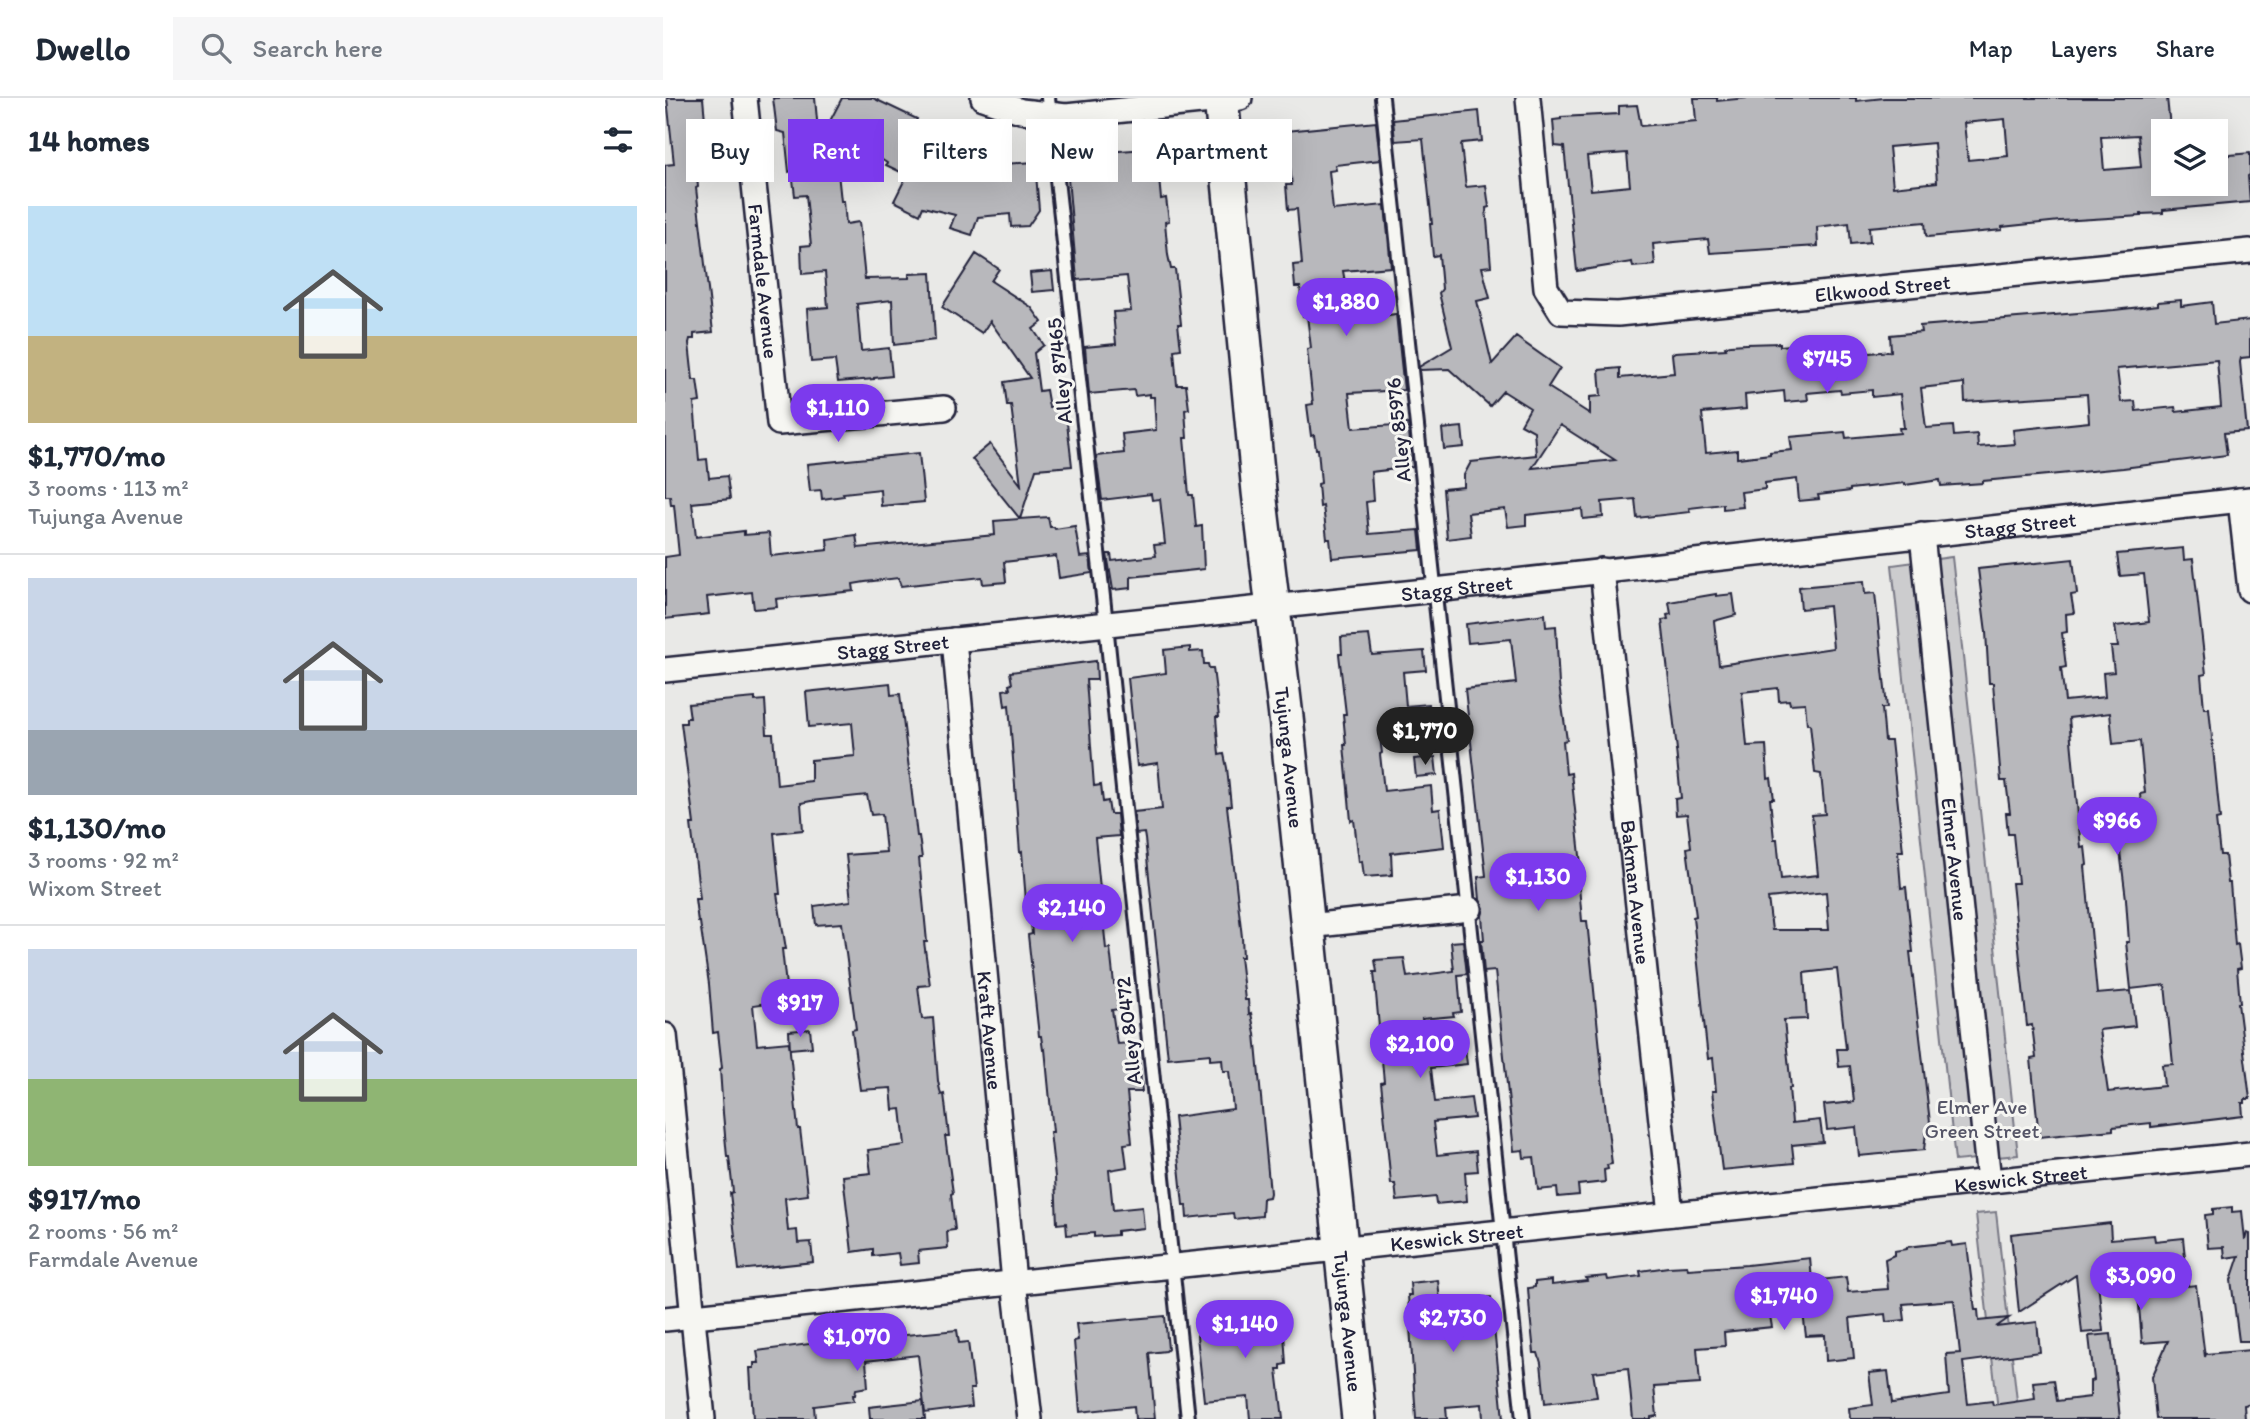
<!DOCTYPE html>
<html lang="en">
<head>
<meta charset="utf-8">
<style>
	:root { --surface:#fff; --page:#f6f6f7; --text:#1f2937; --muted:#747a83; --line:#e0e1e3; --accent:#7c3aed }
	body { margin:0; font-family:Itim,sans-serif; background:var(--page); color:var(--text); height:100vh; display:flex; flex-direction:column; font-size:26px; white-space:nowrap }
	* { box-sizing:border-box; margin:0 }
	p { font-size:23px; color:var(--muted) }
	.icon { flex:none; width:38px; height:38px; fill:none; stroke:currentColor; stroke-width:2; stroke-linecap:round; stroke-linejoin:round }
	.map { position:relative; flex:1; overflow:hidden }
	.panel { display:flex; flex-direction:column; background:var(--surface); width:665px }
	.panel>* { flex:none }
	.banner { position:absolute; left:21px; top:21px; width:665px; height:63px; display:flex; gap:14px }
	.buttons { position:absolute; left:1486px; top:21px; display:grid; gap:14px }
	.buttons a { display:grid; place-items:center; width:77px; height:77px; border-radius:0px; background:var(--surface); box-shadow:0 7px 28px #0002; font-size:35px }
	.price { position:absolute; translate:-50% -60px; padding:0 16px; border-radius:24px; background:var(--accent); color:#fff; font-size:23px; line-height:46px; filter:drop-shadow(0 2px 4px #0008) }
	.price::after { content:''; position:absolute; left:50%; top:42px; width:21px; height:16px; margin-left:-10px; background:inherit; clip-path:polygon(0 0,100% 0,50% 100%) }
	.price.on { background:#222; color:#fff }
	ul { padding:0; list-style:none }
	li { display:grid; align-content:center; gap:14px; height:371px; padding:0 28px }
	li+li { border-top:2px solid var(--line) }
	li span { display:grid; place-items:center; height:217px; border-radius:0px; color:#555 }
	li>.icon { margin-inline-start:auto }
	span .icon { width:126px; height:126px; fill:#fffc; stroke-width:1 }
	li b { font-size:30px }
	h2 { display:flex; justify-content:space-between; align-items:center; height:84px; padding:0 28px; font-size:30px }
	.chip { padding:0 24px; border-radius:0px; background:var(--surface); box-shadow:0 7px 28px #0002; font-size:24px; line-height:63px }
	.chip.on { background:var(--accent); color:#fff }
	header { display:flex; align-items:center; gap:42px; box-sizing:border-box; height:98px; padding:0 35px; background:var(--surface); border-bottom:2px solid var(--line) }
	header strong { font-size:33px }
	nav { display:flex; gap:38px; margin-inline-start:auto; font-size:24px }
	.search { width:490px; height:63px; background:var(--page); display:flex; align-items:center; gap:18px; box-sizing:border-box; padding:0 24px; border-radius:0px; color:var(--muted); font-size:26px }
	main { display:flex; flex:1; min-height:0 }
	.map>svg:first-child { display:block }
	.green { fill:#ccccce; stroke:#777784; stroke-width:2 }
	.building { fill:#b8b8bc; stroke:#22223b; stroke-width:2; fill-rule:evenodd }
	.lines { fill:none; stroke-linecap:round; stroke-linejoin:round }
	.lane-casing { stroke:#22223b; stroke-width:18 }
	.street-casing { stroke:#22223b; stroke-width:28 }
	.secondary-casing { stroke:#22223b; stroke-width:38 }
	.lane { stroke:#f6f6f2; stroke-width:12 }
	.street { stroke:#f6f6f2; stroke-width:23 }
	.secondary { stroke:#f6f6f2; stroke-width:33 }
	.labels { text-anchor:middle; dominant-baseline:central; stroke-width:6; stroke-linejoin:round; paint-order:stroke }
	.street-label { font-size:21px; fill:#22223b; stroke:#f6f6f2 }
	.park-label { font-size:21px; fill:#555567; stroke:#f6f6f2 }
</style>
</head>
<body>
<header>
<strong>Dwello</strong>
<div class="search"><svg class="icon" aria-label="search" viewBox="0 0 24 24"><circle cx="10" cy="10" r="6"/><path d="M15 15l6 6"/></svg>Search here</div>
<nav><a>Map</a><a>Layers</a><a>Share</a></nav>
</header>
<main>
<section class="panel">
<h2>14 homes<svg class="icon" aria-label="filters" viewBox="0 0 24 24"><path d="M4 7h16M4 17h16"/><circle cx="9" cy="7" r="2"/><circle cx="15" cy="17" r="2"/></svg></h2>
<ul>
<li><span style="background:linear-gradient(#bfe0f5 60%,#c2b280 0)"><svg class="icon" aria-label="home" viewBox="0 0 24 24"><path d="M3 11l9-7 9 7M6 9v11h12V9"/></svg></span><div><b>$1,770/mo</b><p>3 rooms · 113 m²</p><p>Tujunga Avenue</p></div></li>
<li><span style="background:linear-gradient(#c9d6e8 70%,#9aa5b1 0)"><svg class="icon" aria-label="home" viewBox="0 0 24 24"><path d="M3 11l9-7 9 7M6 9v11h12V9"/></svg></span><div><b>$1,130/mo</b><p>3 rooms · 92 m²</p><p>Wixom Street</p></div></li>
<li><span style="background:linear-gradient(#c9d6e8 60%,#8fb573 0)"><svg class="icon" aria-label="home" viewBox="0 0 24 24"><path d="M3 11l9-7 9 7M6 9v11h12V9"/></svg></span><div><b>$917/mo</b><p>2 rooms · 56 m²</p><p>Farmdale Avenue</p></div></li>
</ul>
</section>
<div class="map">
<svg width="1585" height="1321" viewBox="0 0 1585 1321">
	<rect width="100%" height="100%" fill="#e9e9e7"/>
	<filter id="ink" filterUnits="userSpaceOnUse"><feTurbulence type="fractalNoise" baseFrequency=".0143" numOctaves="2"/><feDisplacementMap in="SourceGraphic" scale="14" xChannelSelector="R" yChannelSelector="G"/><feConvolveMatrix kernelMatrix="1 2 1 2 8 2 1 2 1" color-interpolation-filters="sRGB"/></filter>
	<g filter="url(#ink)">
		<g class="green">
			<path d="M1287 459 1353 1057 1290 1063 1227 467Z"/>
			<path d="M1331 1114 1354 1321H1334L1311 1116Z"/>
		</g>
		<g class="building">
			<path d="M2 0H38L40 22 26 23 33 89 31 90 48 234 29 236V241H25L24 245 28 282H32L35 304 29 305 34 362 42 361 44 380 62 378 65 401 27 405 31 439 79 433V437L104 435 106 458 163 452 162 441 191 437 193 450 330 437 329 423 355 421 307 361 325 346 356 387 346 307H342L339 284 365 280 325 223 317 235 277 209 311 156 334 171 326 183 366 209 377 224 368 231 379 247 369 255 374 293 381 292 384 309 400 308 407 368 371 371 355 421 383 419 385 429H389L390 431 410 428 415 459 425 458 427 475 394 480 391 458 339 464 341 484 318 486 317 479 236 488 233 480 200 484 188 486 189 493 111 501 112 509 89 511 87 494 42 499 44 516 0 521V459L14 457 9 407H6L5 398H0V67L9 66Z"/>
			<path d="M108 0H150L154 44 177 0H208L252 21 241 46 265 60 297 68 303 47 326 53 322 67 370 64 374 112 363 128 346 129 345 116 313 119 307 137 285 130 290 117 258 109 255 116 229 103 242 77 221 67 222 65 211 58 169 37 176 103H179L181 126 194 124 200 181 244 180V176L266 175 270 242 229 247 227 202 192 206 196 253 224 250 227 278 209 280V281L173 284 170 262 146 264 142 211 163 209 160 174 137 176 136 148 146 147 141 97 130 98 127 73 124 74 120 35 112 33Z"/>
			<path d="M1029 0H1052V3L1082 0H1191V3L1219 0H1502L1505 29 1498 30V86H1558L1555 58 1585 55V77L1583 78 1585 104 1498 112V115L1476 116V118L1395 123 1337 129V132L1263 139 1261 137 1260 124 1204 129 1205 144 1186 146 1184 125 1152 129 1153 148 1045 155 1043 141 988 146 990 167 968 169 967 164 912 173 899 49 890 48 888 22 896 21V19L954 16V8L972 7 976 28 1031 23ZM1340 21 1343 58 1303 62 1299 25ZM1473 37 1476 69 1439 72 1436 39ZM1269 45 1272 84 1228 89 1224 49ZM962 55 965 88 926 92 922 58Z"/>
			<path d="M814 13 817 43 797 45 796 47 801 89 821 87 824 109 821 110 826 168 817 169 825 200 812 203 827 266 851 239 895 270 883 289 925 316V299L936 298 934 272 955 270V280L1009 275 1007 256 1010 254 1061 251 1060 249 1065 247 1081 246 1115 245V248L1171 243 1181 244 1182 257 1226 253 1225 237 1256 234 1255 228 1449 212 1493 207V204L1516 202V208L1547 204 1549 226 1585 222V259L1576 260 1575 264 1582 333 1559 335 1562 357 1458 370 1318 383V385L1276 388 1275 382 1240 387V385L1185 391V393L1153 397 1154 401 1134 403 1132 381 1100 385V391L1076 394 1078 409 1058 411V406L1024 410 1025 414 972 420 970 401 937 404 938 419 918 421 917 411 861 417V427L843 429 840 411 803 415 806 438 782 441 778 391 799 389V377L806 364 871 357 869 333 856 326 865 310 838 293 825 308 784 271 755 272 754 269 787 249 774 195 777 191 774 157 768 158 765 126H767L758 41 730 43 728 22ZM1552 262 1556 309 1511 314 1510 309 1471 313 1470 303 1456 304 1452 271ZM1299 285 1300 304 1422 296 1424 324 1348 332 1350 346 1313 349 1312 336 1289 338 1288 328 1261 330 1256 290ZM1175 292 1176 295 1207 292V299L1235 296 1239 330H1234L1235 335 1181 340 1180 334 1125 339 1127 352 1105 354V356L1072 360V352L1041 355 1037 315 1081 311 1080 297 1119 293 1120 304 1143 302 1142 295ZM895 327 950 362 867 370Z"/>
			<path d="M711 24 715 62 670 67 671 72 664 73 668 112 720 107 726 169 678 173 680 184H675L679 223 731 216 739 292 684 295 688 330 743 326 748 369 706 374 708 403 701 404 704 436 754 432 756 452 667 460 665 441H662L658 408 655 409 653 386 656 385 653 351H651L649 337 646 338 642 307 648 306 642 251 646 250 642 218H638L635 189H630L628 167 637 166 632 111 623 112 621 87H627L621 33Z"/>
			<path d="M481 51 483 71 493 70 496 101 501 100 504 123 500 124 503 157 506 171H510L516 226H513L516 251 509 252 512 287H521L524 311 520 312 522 340H519L524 397H528L531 429 537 428 539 471 466 479V490L448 492 442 456H446L447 463 491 458 489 447 500 446 495 401 487 402 486 396 437 402 431 358 459 355 457 336 491 332 489 299H485V296L470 298 469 292 424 296 420 249 451 246 448 214 466 213 462 178 412 182 401 57Z"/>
			<path d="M387 173 389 192 367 194 365 175Z"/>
			<path d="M797 329 799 349 779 351 777 331Z"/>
			<path d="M254 355 259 404 216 408 215 391 178 395 179 398 157 401 156 392 145 393 142 366Z"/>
			<path d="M1518 450 1519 462 1528 461 1541 576 1536 577 1539 610H1544L1555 721 1551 722 1555 757H1560L1563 785H1565L1570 847 1573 846 1576 870 1572 871 1575 905H1573L1585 1001H1580V1005H1577L1578 1018 1486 1029V1025L1448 1029V1032L1374 1039 1366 961 1371 960 1367 927 1362 928 1347 785H1353L1348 736H1343L1341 715H1345L1341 683H1336L1328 585H1324L1321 534 1313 471 1408 461 1412 496 1406 497 1409 515 1401 516 1402 534 1397 535 1401 569 1396 570 1400 603 1440 599 1438 575 1449 574 1446 549H1453L1450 528 1484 524 1479 476 1455 478 1452 456ZM1445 615 1448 646 1475 643 1480 695 1475 696 1477 718 1451 721 1461 801 1464 844H1461L1466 891 1500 887 1508 966 1497 967 1499 988 1443 994 1434 932 1470 928 1466 893 1432 896 1420 768 1422 767 1420 749 1416 750 1404 620Z"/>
			<path d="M1199 483 1200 496 1210 495 1222 610H1217L1220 643H1226L1238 753H1233L1236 790 1241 789 1248 854H1245L1266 1033 1261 1034 1259 1052 1194 1058 1191 1029 1162 1032 1159 1007 1189 1004 1185 968 1174 969 1172 951H1181L1172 871 1139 875 1142 921 1119 922 1126 990H1124L1127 1025 1155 1022 1158 1044 1127 1047 1129 1065 1057 1072 1047 993H1051L1048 960 1043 961 1028 819 1031 818 1022 750 1026 749 1022 716 1011 717 1010 701 1016 700 1011 652H1012L997 522 1003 521 1002 517 1006 516 1004 504 1051 496V498L1068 496 1071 517 1049 523 1054 567 1168 550 1164 508 1136 511 1134 489ZM1113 590 1114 603 1124 602 1125 606 1140 605 1142 626H1145L1150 675 1156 676 1160 716 1147 717 1153 777 1116 781 1112 741H1109L1105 701H1109L1106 680 1103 681 1101 647 1082 648 1077 594ZM1161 794 1164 832H1107L1103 800Z"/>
			<path d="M880 516 881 529 891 528 894 587 902 642 898 643 901 676 906 675 917 776H913L917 823H922L937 971H936L947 1066 942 1067 943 1071 939 1072 940 1084 913 1087 914 1097 893 1099 892 1090 873 1092 869 1059 859 1060 858 1052 849 1053 830 873 819 874 816 842H819L817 818 819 810 815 802 813 779 821 778 800 591 851 585 846 541 803 545 801 526Z"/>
			<path d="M704 537 707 557 759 553 761 572 738 574 741 608 764 606 766 624 714 631 717 655 715 656 719 693 766 688 768 712 775 711 779 749 726 755 727 777 699 779 697 763 694 764 689 722 686 723 679 647H681L678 616H681L674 556H677L676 539Z"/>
			<path d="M525 549V554L538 553 539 566H543L544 570H548L554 619H551L554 657 559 656 562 670 566 708H562L577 839 578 859H575L579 893 580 902H583L584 916 586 915 590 936 605 1095 604 1099 598 1100 597 1118 569 1121 568 1115 522 1120 521 1107H518L509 1019 568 1011 564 973H558L557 961 545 962V956L503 960 480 741 479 735 471 736 469 714 497 711 493 665 472 668 463 580 501 575 499 552Z"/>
			<path d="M431 563 432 582H421L429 688 436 687 438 704 443 703 445 716H452L454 738 430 740 441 851 445 850 449 886H456L459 910 447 912 452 946 465 945 467 962 474 961 477 994H462L467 1045 459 1046 462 1069 444 1072 448 1112 477 1109 479 1130 452 1133V1137L429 1139V1135L402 1137 401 1125 392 1126 390 1079 385 1034H388L380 951 378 952 376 938H374L363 837 367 836 364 803H361L357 754 355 755 344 607 340 608 338 592 345 591 344 587 347 586 345 574Z"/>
			<path d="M225 585 226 597 235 596 252 738H254L257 760H254L262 844H259L265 887 253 888 257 921 268 920 273 983 276 997 279 996 284 1038H280L288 1095 286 1096 290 1132 282 1133 283 1150 253 1153 254 1165 235 1167 233 1155 208 1158V1151L187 1154 178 1078 206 1075 203 1052 240 1047 236 1011 228 1012 226 990 195 992 187 932 191 931 177 825 151 827 149 808 186 803 181 757 221 754 217 716 206 717 202 697 146 703 136 705 138 732 109 735 115 796H112L121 851H117L122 897H117V903L88 907 92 947 124 944 133 1031H135L143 1097 120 1100 123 1133 132 1132 133 1145 146 1144 148 1164 74 1172 65 1095 68 1094 64 1059H62L58 1015 55 971 57 970 53 934 48 935 44 886 35 824H33L30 801H35L26 726H29L16 625H21V620H25L23 606 90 600V603L100 602 102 636H108L112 687 146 683V662L190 658 187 625 144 629 141 594Z"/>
			<path d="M770 659 772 677 751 679 749 661Z"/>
			<path d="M798 843 802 876 793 877 796 914 788 915 789 918 757 921 761 954 800 950 802 966 766 970 770 1004 806 1000 809 1020 768 1024 772 1057 811 1053 813 1073 800 1074 802 1103 771 1106 770 1099 732 1103 730 1086H726L717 994 716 985 719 984 709 874H712L710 862 739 860 742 879 789 873 786 844Z"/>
			<path d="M145 931 147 949 125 951 124 933Z"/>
			<path d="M1567 1109V1114L1577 1113 1580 1142 1582 1135 1585 1136V1243H1574L1566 1182 1574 1158 1560 1160 1559 1149 1543 1150 1540 1117 1548 1116V1111Z"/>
			<path d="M1445 1125 1446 1141 1489 1137 1490 1143 1518 1140 1523 1188 1531 1187 1540 1259 1541 1256 1585 1252V1306L1579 1307 1580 1321H1491L1487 1279 1503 1243 1477 1245 1471 1171 1432 1174 1438 1233 1417 1235 1411 1177 1354 1214 1346 1136Z"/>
			<path d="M1286 1144 1287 1148 1302 1146 1310 1212H1313L1314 1223 1344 1220 1331 1229 1372 1224 1375 1254 1298 1264 1303 1306 1327 1303 1328 1307 1370 1301 1368 1284 1389 1282 1392 1303 1425 1299V1283L1429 1282 1424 1238 1446 1236 1455 1321H1185L1184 1310 1208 1307 1204 1275 1223 1273 1227 1305 1284 1297 1281 1256 1295 1255 1289 1202 1238 1206 1240 1222 1221 1224 1220 1216 1185 1220 1189 1260 1161 1263 1160 1237 1141 1238 1138 1215 1105 1218 1107 1229 1059 1234 1060 1248 1032 1250 1035 1286 989 1289 992 1318 986 1319V1321H968L963 1270 928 1274 932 1299 880 1305 876 1265 873 1255H869L865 1216 863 1190 870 1189V1184L887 1182V1187L922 1183 921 1180 942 1178 943 1182 976 1178 975 1173 1003 1169 1022 1168 1023 1171 1082 1167 1145 1160 1147 1183 1181 1179 1183 1194 1223 1191 1220 1161 1229 1157V1153L1242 1151V1149Z"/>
			<path d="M773 1182 775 1204 826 1199 838 1321H818L817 1306 781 1309 782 1321H751L743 1197H746L745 1185Z"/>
			<path d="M612 1206 614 1221H618L621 1266 616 1267V1271H612L618 1321H585L583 1299 539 1303 532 1238 536 1227 574 1223 572 1210Z"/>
			<path d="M500 1218 503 1251 501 1253 484 1255 490 1321H470L469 1308 415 1314 409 1243 413 1242 411 1226Z"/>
			<path d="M292 1232 294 1245 303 1244 309 1291H305L307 1309 260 1315 253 1257 201 1263 203 1289 191 1291 190 1297H188L189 1303 149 1308 150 1321H88L85 1270H89V1265H94L92 1253 188 1240 189 1242Z"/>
			<path d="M258 1303 260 1321H205L204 1309Z"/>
		</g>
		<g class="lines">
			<defs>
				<g id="lane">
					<path d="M383 0 441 526 523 1321"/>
					<path d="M717 0 858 1321"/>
				</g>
				<g id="street">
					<path id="s1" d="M80 0 114 325 279 310"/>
					<path d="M318 0 356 13 401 18 575 0"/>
					<path id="s2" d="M863 0 881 190 896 214 953 216 1585 153"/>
					<path d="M1575 402 1585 492"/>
					<path id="s3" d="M1257 437 1324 1083"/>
					<path id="s4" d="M937 472 1006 1116"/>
					<path id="s5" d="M289 542 349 1184 365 1321"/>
					<path id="s6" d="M0 572 770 492 1585 401"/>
					<path d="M643 828 805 811"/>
					<path d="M0 937 38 1321"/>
					<path id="s7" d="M0 1221 1585 1056"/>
				</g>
				<g id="secondary">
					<path id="s8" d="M556 0 594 394 621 619 694 1321"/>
				</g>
			</defs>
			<use href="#lane" class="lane-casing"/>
			<use href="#street" class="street-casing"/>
			<use href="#secondary" class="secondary-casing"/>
			<use href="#lane" class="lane"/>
			<use href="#street" class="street"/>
			<use href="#secondary" class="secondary"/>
		</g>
	</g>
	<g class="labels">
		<g class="street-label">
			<text stroke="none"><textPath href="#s1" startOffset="184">Farmdale Avenue</textPath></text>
			<text stroke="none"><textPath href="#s2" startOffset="542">Elkwood Street</textPath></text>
			<text transform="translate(394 273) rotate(-96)">Alley 87465</text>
			<text transform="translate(733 332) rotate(-96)">Alley 85976</text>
			<text stroke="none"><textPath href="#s6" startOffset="1363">Stagg Street</textPath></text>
			<text stroke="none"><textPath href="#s6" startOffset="796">Stagg Street</textPath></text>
			<text stroke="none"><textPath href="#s6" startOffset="229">Stagg Street</textPath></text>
			<text stroke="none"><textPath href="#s8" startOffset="663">Tujunga Avenue</textPath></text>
			<text stroke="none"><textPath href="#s3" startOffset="326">Elmer Avenue</textPath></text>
			<text stroke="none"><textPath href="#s4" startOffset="324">Bakman Avenue</textPath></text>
			<text stroke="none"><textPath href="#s5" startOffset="392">Kraft Avenue</textPath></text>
			<text transform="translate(463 933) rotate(-96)">Alley 80472</text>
			<text stroke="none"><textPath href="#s7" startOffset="1363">Keswick Street</textPath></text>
			<text stroke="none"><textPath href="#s7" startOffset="796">Keswick Street</textPath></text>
			<text stroke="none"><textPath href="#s8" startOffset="1230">Tujunga Avenue</textPath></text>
		</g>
		<g class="park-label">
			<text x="1317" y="1008">Elmer Ave<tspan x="1317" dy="24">Green Street</tspan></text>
		</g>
	</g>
</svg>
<div class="buttons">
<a><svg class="icon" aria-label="layers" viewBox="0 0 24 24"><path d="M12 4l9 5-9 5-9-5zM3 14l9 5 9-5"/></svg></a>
</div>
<b class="price" style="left:681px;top:240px">$1,880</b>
<b class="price" style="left:1162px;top:297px">$745</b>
<b class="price" style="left:173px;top:346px">$1,110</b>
<b class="price on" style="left:760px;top:669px">$1,770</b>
<b class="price" style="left:1452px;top:759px">$966</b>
<b class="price" style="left:873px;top:815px">$1,130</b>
<b class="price" style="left:407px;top:846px">$2,140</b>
<b class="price" style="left:135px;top:941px">$917</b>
<b class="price" style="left:755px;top:982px">$2,100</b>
<b class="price" style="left:1476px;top:1214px">$3,090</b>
<b class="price" style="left:1119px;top:1234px">$1,740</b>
<b class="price" style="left:788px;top:1256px">$2,730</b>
<b class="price" style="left:580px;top:1262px">$1,140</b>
<b class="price" style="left:192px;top:1275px">$1,070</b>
<div class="banner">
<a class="chip">Buy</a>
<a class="chip on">Rent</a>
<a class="chip">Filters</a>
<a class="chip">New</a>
<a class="chip">Apartment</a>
</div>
</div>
</main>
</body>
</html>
